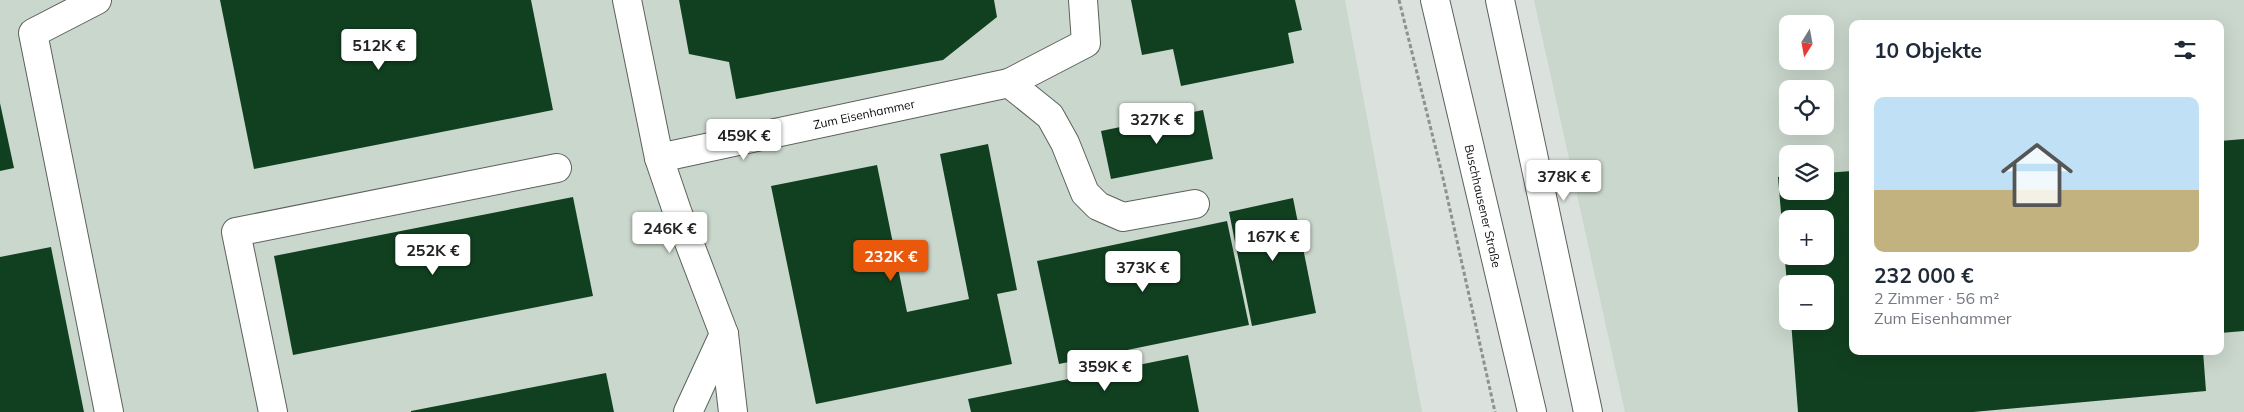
<!DOCTYPE html>
<html lang="de">
<head>
<meta charset="utf-8">
<style>
	:root { --surface:#fff; --page:#f6f6f7; --text:#1f2937; --muted:#747a83; --accent:#ea580c }
	body { margin:0; font-family:Mulish,sans-serif; background:var(--page); color:var(--text); height:100vh; display:flex; flex-direction:column; font-size:19px; white-space:nowrap }
	* { box-sizing:border-box; margin:0 }
	p { font-size:16px; color:var(--muted) }
	.icon { flex:none; width:28px; height:28px; fill:none; stroke:currentColor; stroke-width:2; stroke-linecap:round; stroke-linejoin:round }
	.map { position:relative; flex:1; overflow:hidden }
	.panel { position:absolute; left:1849px; top:20px; width:375px; height:335px; display:flex; flex-direction:column; background:var(--surface); border-radius:10px; box-shadow:0 5px 20px #0002 }
	.panel>* { flex:none }
	.needle { width:32px; rotate:191deg }
	.fabs { position:absolute; left:1779px; top:15px; display:grid; gap:10px }
	.fabs a { display:grid; place-items:center; width:55px; height:55px; border-radius:10px; background:var(--surface); box-shadow:0 5px 20px #0002; font-size:25px }
	.price { position:absolute; translate:-50% -42px; padding:0 11px; border-radius:5px; background:#fff; color:#222; font-size:16px; line-height:32px; filter:drop-shadow(0 1px 2px #0008) }
	.price::after { content:''; position:absolute; left:50%; top:30px; width:15px; height:11px; margin-left:-8px; background:inherit; clip-path:polygon(0 0,100% 0,50% 100%) }
	.price.on { background:var(--accent); color:#fff }
	ul { padding:0; list-style:none }
	li { display:grid; align-content:center; gap:10px; height:265px; padding:0 25px }
	li span { display:grid; place-items:center; height:155px; border-radius:10px; color:#555 }
	li>.icon { margin-inline-start:auto }
	span .icon { width:90px; height:90px; fill:#fffc; stroke-width:1 }
	li b { font-size:21px }
	h2 { display:flex; justify-content:space-between; align-items:center; height:60px; padding:0 25px; font-size:21px }
	.map>svg:first-child { display:block }
	.built { fill:#cad7cc; fill-rule:evenodd }
	.building { fill:#114020; fill-rule:evenodd }
	.lines { fill:none; stroke-linecap:round; stroke-linejoin:round }
	.minor-casing { stroke:#5c615d; stroke-width:30 }
	.major-casing { stroke:#5c615d; stroke-width:30 }
	.path { stroke:#8d928e; stroke-width:3; stroke-dasharray:4 2.5; stroke-linecap:butt }
	.minor { stroke:#fff; stroke-width:28 }
	.major { stroke:#fff; stroke-width:28 }
	.labels { text-anchor:middle; dominant-baseline:central; stroke-width:5; stroke-linejoin:round; paint-order:stroke }
	.street-label { font-size:12px; fill:#0c0e0d; stroke:#fff }
</style>
</head>
<body>
<div class="map">
<svg width="2244" height="412" viewBox="0 0 2244 412">
	<rect width="100%" height="100%" fill="#dbe1dc"/>
	<g class="built">
		<path d="M0 0H1345L1422 412H0Z"/>
		<path d="M1534 0H2244V412H1625ZM1788 24H1825V61H1788ZM1852 24H2220V351H1852ZM1788 89H1825V126H1788ZM1788 154H1825V191H1788ZM1788 219H1825V256H1788ZM1788 284H1825V321H1788Z"/>
	</g>
	<g class="building">
		<path d="M220 0H531L553 110 254 169Z"/>
		<path d="M679 0H994L997 17 943 60 736 99 729 62 689 54Z"/>
		<path d="M1131 0H1295L1302 30 1288 33 1294 63 1181 86 1173 49 1142 55Z"/>
		<path d="M0 103 14 168 0 171Z"/>
		<path d="M1203 110 1213 159 1111 179 1101 131Z"/>
		<path d="M2244 139V331L2220 333V141Z"/>
		<path d="M988 144 1017 290 997 294 1012 364 816 404 771 186 877 165 907 312 969 299 940 154Z"/>
		<path d="M1852 171V351H2203L2206 391 1973 412H1798L1791 321H1825V284H1787L1778 177 1788 176V191H1825V173ZM1788 219H1825V256H1788Z"/>
		<path d="M573 197 593 296 293 355 274 256Z"/>
		<path d="M1293 198 1316 313 1252 326 1229 212Z"/>
		<path d="M1227 221 1249 325 1059 364 1037 261Z"/>
		<path d="M51 247 84 412H0V257Z"/>
		<path d="M1188 355 1199 412H971L968 399Z"/>
		<path d="M606 373 614 412H411V411Z"/>
	</g>
	<g class="lines">
		<defs>
			<g id="minor">
				<path d="M97 0 33 33 109 412"/>
				<path d="M627 0 659 158 1009 83 1086 43 1083 0"/>
				<path d="M1009 83 1050 116 1065 143 1085 193 1098 206 1123 217 1195 204"/>
				<path d="M659 158 677 211 724 334 733 412"/>
				<path d="M273 412 236 232 557 168"/>
				<path d="M688 412 724 334"/>
			</g>
			<g id="major">
				<path d="M1435 0 1532 412"/>
				<path d="M1500 0 1588 412"/>
			</g>
		</defs>
		<use href="#minor" class="minor-casing"/>
		<use href="#major" class="major-casing"/>
		<path class="path" d="M1399 0 1443 178 1495 412"/>
		<use href="#minor" class="minor"/>
		<use href="#major" class="major"/>
	</g>
	<g class="labels">
		<g class="street-label">
			<text transform="translate(864 114) rotate(-12)">Zum Eisenhammer</text>
			<text transform="translate(1483 206) rotate(77)">Buschhausener Straße</text>
		</g>
	</g>
</svg>
<div class="fabs">
<a><svg class="needle" viewBox="-14 -14 28 28"><path d="M0-13l5 13h-10z" fill="#e53935"/><path d="M0 13l5-13h-10z" fill="#747a83"/></svg></a>
<a><svg class="icon" aria-label="locate" viewBox="0 0 24 24"><circle cx="12" cy="12" r="6"/><path d="M12 2v4M12 18v4M2 12h4M18 12h4"/></svg></a>
<a><svg class="icon" aria-label="layers" viewBox="0 0 24 24"><path d="M12 4l9 5-9 5-9-5zM3 14l9 5 9-5"/></svg></a>
<a>+</a>
<a>−</a>
</div>
<b class="price" style="left:379px;top:71px">512K €</b>
<b class="price" style="left:1157px;top:145px">327K €</b>
<b class="price" style="left:744px;top:161px">459K €</b>
<b class="price" style="left:1564px;top:202px">378K €</b>
<b class="price" style="left:670px;top:254px">246K €</b>
<b class="price" style="left:1273px;top:262px">167K €</b>
<b class="price" style="left:433px;top:276px">252K €</b>
<b class="price on" style="left:891px;top:282px">232K €</b>
<b class="price" style="left:1143px;top:293px">373K €</b>
<b class="price" style="left:1105px;top:392px">359K €</b>
<section class="panel">
<h2>10 Objekte<svg class="icon" aria-label="filters" viewBox="0 0 24 24"><path d="M4 7h16M4 17h16"/><circle cx="9" cy="7" r="2"/><circle cx="15" cy="17" r="2"/></svg></h2>
<ul>
<li><span style="background:linear-gradient(#bfe0f5 60%,#c2b280 0)"><svg class="icon" aria-label="home" viewBox="0 0 24 24"><path d="M3 11l9-7 9 7M6 9v11h12V9"/></svg></span><div><b>232 000 €</b><p>2 Zimmer · 56 m²</p><p>Zum Eisenhammer</p></div></li>
</ul>
</section>
</div>
</body>
</html>
